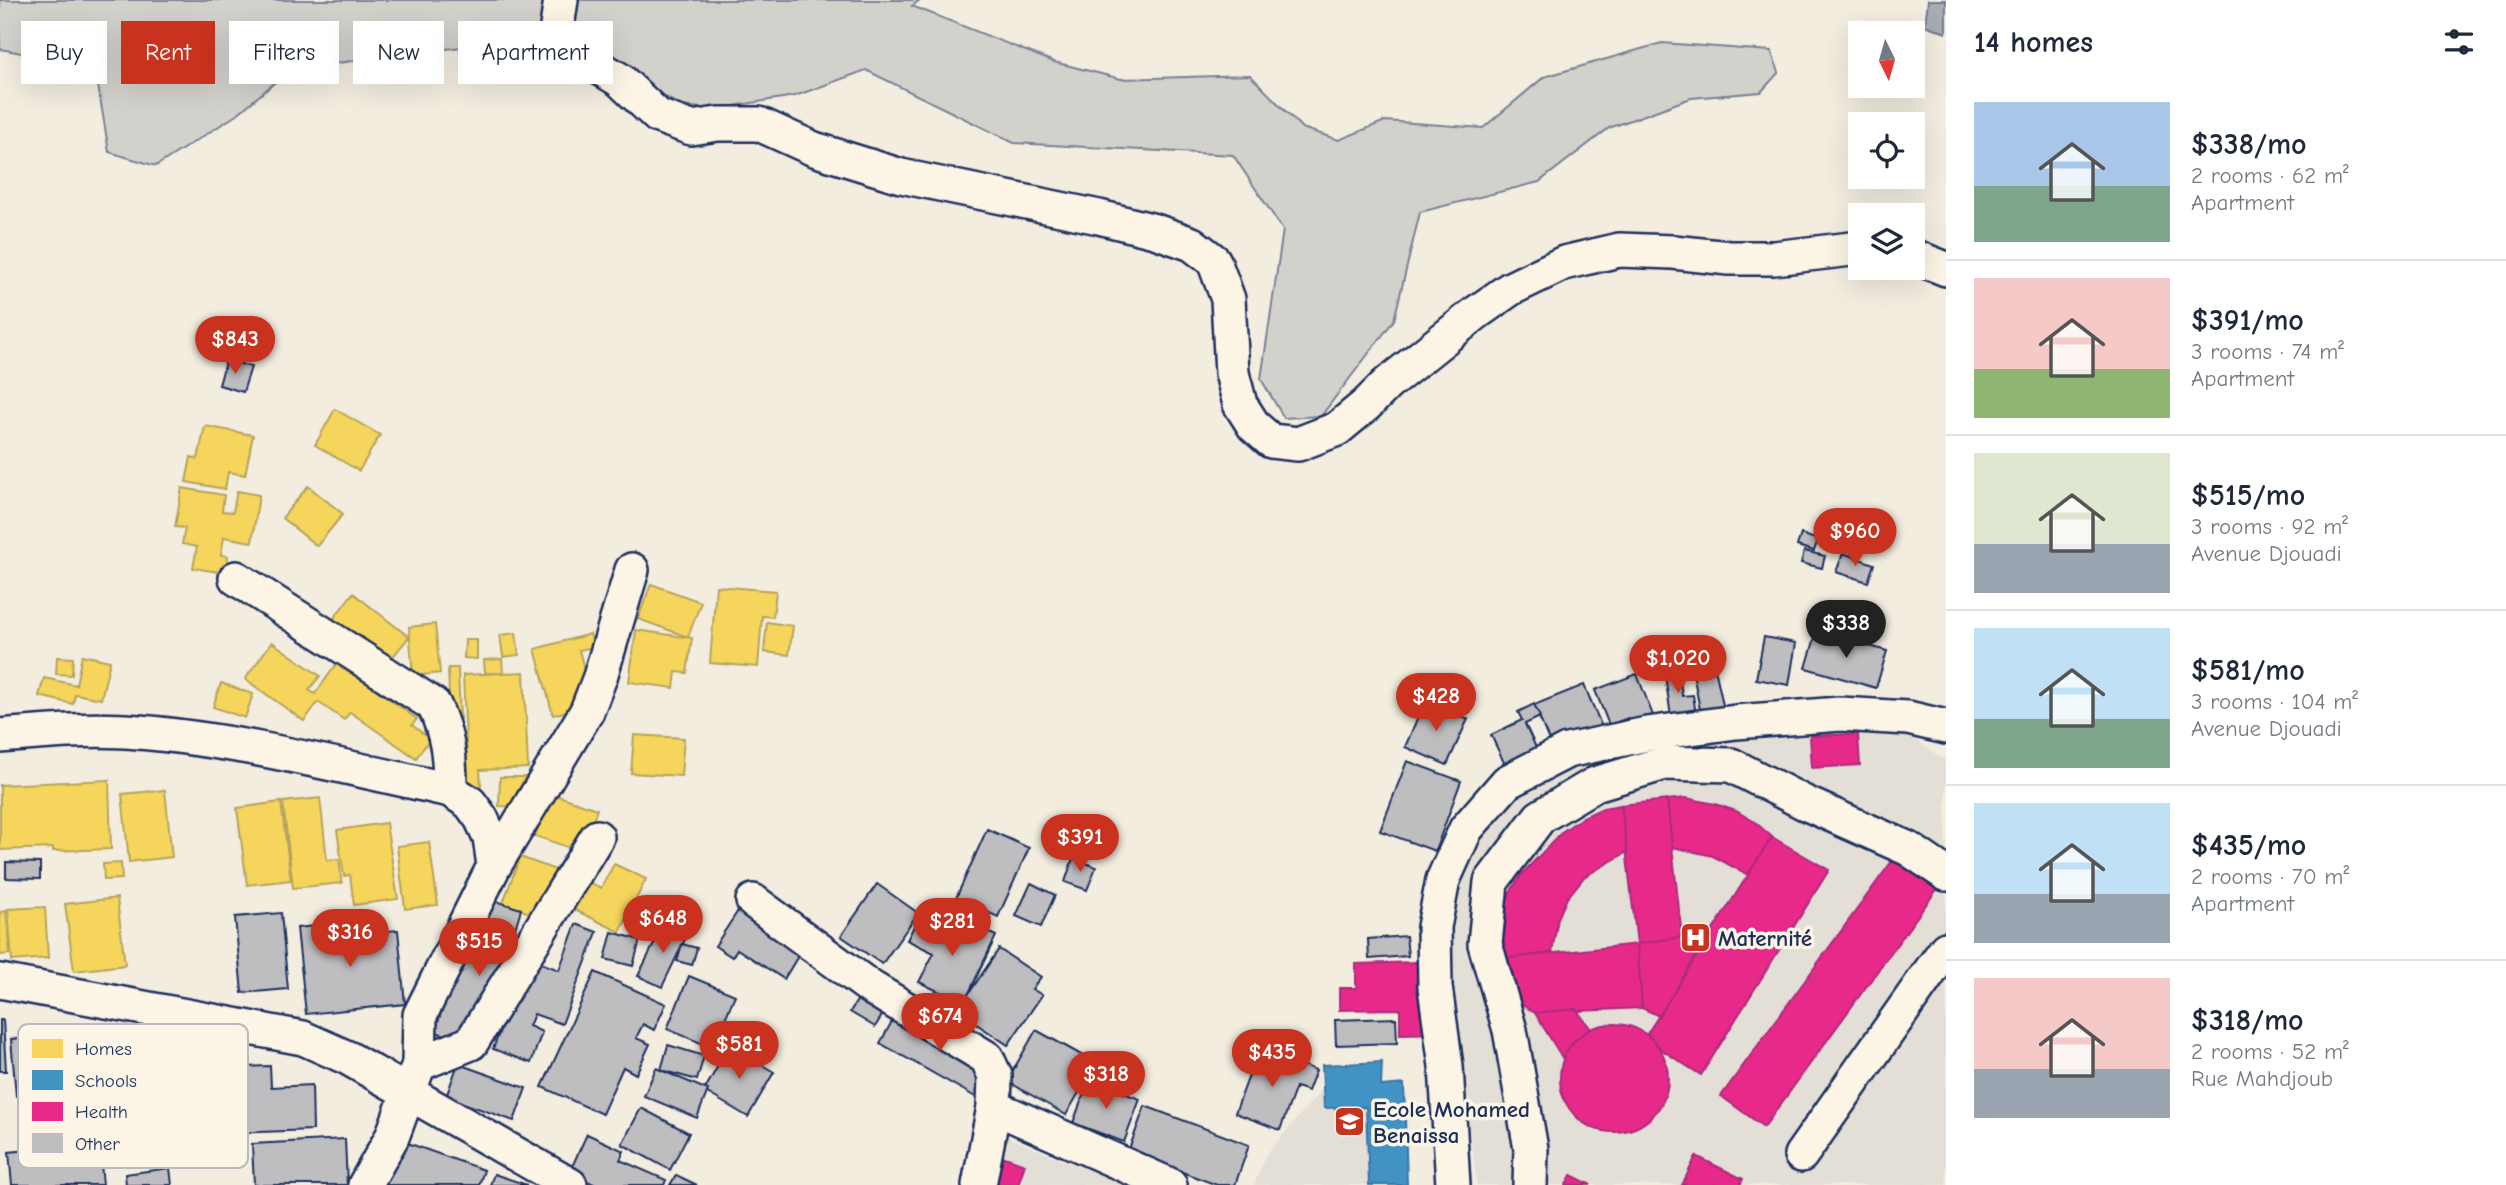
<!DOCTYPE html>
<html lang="en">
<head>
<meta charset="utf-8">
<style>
	:root { --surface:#fff; --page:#f6f6f7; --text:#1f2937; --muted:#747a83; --line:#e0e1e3; --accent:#c8321e }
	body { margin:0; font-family:"Comic Neue",sans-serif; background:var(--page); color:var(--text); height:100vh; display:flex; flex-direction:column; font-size:26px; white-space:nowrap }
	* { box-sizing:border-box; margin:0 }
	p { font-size:23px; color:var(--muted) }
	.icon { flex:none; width:38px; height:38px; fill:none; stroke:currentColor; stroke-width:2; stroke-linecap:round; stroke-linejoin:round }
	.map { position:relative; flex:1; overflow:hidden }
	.details { display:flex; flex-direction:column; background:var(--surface); width:560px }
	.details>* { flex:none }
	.top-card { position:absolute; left:21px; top:21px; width:665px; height:63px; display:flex; gap:14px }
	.needle { width:46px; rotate:175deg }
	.tools { position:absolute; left:1848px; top:21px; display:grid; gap:14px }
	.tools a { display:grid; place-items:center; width:77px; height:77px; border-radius:0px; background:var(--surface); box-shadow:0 7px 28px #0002; font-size:35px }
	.price { position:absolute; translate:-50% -60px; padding:0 16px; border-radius:24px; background:var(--accent); color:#fff; font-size:23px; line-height:46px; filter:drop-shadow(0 2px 4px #0008) }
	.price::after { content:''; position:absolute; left:50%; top:42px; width:21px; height:16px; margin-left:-10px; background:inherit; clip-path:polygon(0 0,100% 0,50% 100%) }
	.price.active { background:#222; color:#fff }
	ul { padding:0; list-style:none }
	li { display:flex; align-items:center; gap:21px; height:175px; padding:0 28px }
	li+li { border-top:2px solid var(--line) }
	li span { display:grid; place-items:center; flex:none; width:196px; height:140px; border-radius:0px; color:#555 }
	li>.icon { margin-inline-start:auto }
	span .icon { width:84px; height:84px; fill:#fffc; stroke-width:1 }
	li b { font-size:30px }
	h2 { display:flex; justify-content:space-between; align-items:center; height:84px; padding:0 28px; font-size:30px }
	.tag { padding:0 24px; border-radius:0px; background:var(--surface); box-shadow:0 7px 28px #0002; font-size:24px; line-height:63px }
	.tag.active { background:var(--accent); color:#fff }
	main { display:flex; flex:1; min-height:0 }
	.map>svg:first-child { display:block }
	.built { fill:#e3dfd6 }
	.green { fill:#d3d1cc; stroke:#778095; stroke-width:2 }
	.water { fill:#a9acb3; stroke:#707a91; stroke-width:2 }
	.homes { fill:#f6d55c; stroke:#b4a35d; stroke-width:2 }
	.schools { fill:#4393c3; stroke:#3775a5; stroke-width:2 }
	.health { fill:#e7298a; stroke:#aa2b7d; stroke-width:2 }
	.building { fill:#bebec0; stroke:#1b2f5e; stroke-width:2 }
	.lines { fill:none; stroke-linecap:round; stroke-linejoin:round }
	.minor-casing { stroke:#1b2f5e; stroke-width:38 }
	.minor { stroke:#fcf5e5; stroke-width:33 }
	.labels { text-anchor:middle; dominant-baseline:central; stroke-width:7; stroke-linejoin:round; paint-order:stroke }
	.poi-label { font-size:23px; font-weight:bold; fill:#1b2f5e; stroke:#fcf5e5; text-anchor:start }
	.key { fill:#fcf5e5; stroke:#b8babc; stroke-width:2 }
	.key-label { font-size:19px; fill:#1b2f5e }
</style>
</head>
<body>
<main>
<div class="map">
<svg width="1946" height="1185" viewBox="0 0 1946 1185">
	<rect width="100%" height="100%" fill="#f3ede0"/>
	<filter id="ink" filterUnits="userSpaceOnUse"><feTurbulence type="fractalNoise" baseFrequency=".0143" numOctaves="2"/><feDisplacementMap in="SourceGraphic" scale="14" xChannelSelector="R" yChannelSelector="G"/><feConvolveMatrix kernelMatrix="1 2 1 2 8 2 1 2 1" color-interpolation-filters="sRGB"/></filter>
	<g filter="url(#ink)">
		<g class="built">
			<path d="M1893 724 1946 761V1185H1477L1457 1038 1444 914 1473 838 1505 803 1549 774 1597 754 1655 742Z"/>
			<path d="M1382 1062 1381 1086 1404 1084 1407 1185H1254L1265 1156 1323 1088 1322 1065Z"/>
			<path d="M1002 1135 1124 1185H978Z"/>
		</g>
		<path class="green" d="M0 0H920L912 6 1054 62 1121 79 1250 75 1302 128 1339 140 1385 121 1483 128 1544 77 1662 43 1771 51 1779 72 1761 92 1691 98 1609 128 1539 182 1420 212 1394 320 1321 416 1284 418 1261 379 1283 230 1233 155 1014 143 866 70 795 96 714 109 681 106 599 57 516 40 291 69 235 116 156 166 109 152 95 67 0 49Z"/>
		<path class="water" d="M1928 0H1946V33L1925 25Z"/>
		<g class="homes">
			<path d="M335 409 380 435 359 471 315 445Z"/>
			<path d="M205 426 253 435 245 475 228 472 225 489 186 482 191 457 198 459Z"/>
			<path d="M308 486 343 514 317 546 282 518Z"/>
			<path d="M182 488 224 495 222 511 233 512 237 491 259 495 252 542 224 537 221 555 228 556 226 573 193 568 197 547 182 544 185 528 175 527Z"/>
			<path d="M651 584 701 602 688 637 638 619Z"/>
			<path d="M716 586 776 591 773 617 762 616 758 667 710 663Z"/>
			<path d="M353 593 409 637 382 670 327 627Z"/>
			<path d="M767 622 793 626 789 655 764 652Z"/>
			<path d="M435 624 440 673 413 676 409 627Z"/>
			<path d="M636 630 692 638 687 673 676 672 674 688 629 682Z"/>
			<path d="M516 633 519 655 503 657 500 635Z"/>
			<path d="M590 634 594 647 579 650 593 704 553 715 535 649Z"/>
			<path d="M465 640H477V659L464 658Z"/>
			<path d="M272 642 320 676 309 690 315 694 338 662 417 719 412 725 430 739 416 758 350 712 344 720 318 702 304 721 245 679Z"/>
			<path d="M82 655 110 661 101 699 75 694 73 704 39 696 44 678 76 685Z"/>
			<path d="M57 657 73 658 72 675 56 674Z"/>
			<path d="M502 659 503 673H485L484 660Z"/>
			<path d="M448 668H458L460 719 450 720Z"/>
			<path d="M524 672 528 768 480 770 481 786 468 787 463 675Z"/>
			<path d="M221 683 253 694 245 718 213 707Z"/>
			<path d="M634 735 684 738 681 776 631 773Z"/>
			<path d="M500 777H533V807L499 806Z"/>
			<path d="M109 780 111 849 53 851V848L0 850V785Z"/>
			<path d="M165 790 172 857 129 862 122 794Z"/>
			<path d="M550 793 597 809 582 852 535 836Z"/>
			<path d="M320 798 327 860 339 859 342 883 293 888 283 802Z"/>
			<path d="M281 802 291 880 247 885 237 808Z"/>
			<path d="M386 823 398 899 354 905 350 875 344 876 337 830Z"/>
			<path d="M429 842 438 905 405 909 397 846Z"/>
			<path d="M520 857 567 874 550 921 503 903Z"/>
			<path d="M121 863 122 879 104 880 103 864Z"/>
			<path d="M614 864 646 879 620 932 573 909 587 881 601 888Z"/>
			<path d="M117 898 125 965 74 971 65 904Z"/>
			<path d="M45 907 48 958 12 961 8 909Z"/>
			<path d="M6 911 10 954 0 955V912Z"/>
		</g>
		<path class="schools" d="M1382 1062 1381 1086 1404 1084 1407 1185H1369L1366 1107 1324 1108 1322 1065Z"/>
		<g class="health">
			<path d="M1858 734 1860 765 1812 768 1810 736Z"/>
			<path d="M1686 798 1715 804 1736 811 1755 822 1772 837 1748 875 1713 856 1672 847 1667 800Z"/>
			<path d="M1667 800 1682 937 1637 944 1621 805Z"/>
			<path d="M1621 805 1627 852 1584 877 1567 898 1558 918 1552 953 1500 959 1501 916 1510 892 1522 874 1563 831 1583 817 1603 808Z"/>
			<path d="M1772 837 1829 870 1701 1075 1662 1050 1647 1034Z"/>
			<path d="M1895 857 1938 888 1764 1127 1721 1096Z"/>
			<path d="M1682 937 1700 950 1659 1016 1642 1008 1637 944Z"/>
			<path d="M1637 944 1642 1008 1535 1013 1513 999 1500 959Z"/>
			<path d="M1446 961 1448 1033 1400 1034V1009L1339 1010V988H1356V964Z"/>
			<path d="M1576 1009 1591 1029 1574 1041 1563 1059 1535 1013Z"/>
			<circle cx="1614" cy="1078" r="54"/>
			<path d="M996 1154 1025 1164 1018 1185H986Z"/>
			<path d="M1696 1156 1743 1179 1740 1185H1682Z"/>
			<path d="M1571 1175 1591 1185H1566Z"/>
		</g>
		<g class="building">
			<path d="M226 360 251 367 243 392 219 385Z"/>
			<path d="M1801 534 1818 540 1814 551 1797 546Z"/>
			<path d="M1804 551 1825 556 1822 568 1801 563Z"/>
			<path d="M1843 553 1874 564 1868 582 1836 572Z"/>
			<path d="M1817 631 1887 651 1876 688 1806 668Z"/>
			<path d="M1764 637 1796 643 1789 685 1756 679Z"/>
			<path d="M1677 658 1682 696 1693 695 1697 721 1672 724 1663 660Z"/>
			<path d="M1715 668 1724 710 1701 715 1693 673Z"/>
			<path d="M1637 674 1657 726 1635 735 1628 718 1609 725 1595 690Z"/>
			<path d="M1584 685 1605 734 1555 755 1534 705Z"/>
			<path d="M1425 700 1468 719 1447 765 1405 747Z"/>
			<path d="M1534 704 1540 717 1525 724 1539 754 1507 769 1491 735 1522 720 1518 712Z"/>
			<path d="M1407 761 1461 781 1435 851 1380 831Z"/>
			<path d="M987 829 1029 848 998 917 956 898Z"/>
			<path d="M1073 858 1096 867 1087 890 1065 882Z"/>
			<path d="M6 862 40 863V879L6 878Z"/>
			<path d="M1031 883 1055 895 1041 927 1016 916Z"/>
			<path d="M877 884 918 913 882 964 841 936Z"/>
			<path d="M492 900 521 909 480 1045 435 1032 458 957 474 961Z"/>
			<path d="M743 903 806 943 784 979 737 949 732 957 715 946Z"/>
			<path d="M281 913 288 989 242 993 235 917Z"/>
			<path d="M920 914 948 927 953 916 996 936 959 1014 935 1003 940 992 919 982 934 953 907 940Z"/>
			<path d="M665 922 688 933 662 987 638 976Z"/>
			<path d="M345 923 346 935 398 930 405 1004 306 1014 297 928Z"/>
			<path d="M576 924 597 932 562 1024 534 1014 529 1026 542 1032 531 1063 493 1049 528 958 559 970Z"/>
			<path d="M612 932 640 940 633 966 605 959Z"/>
			<path d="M1406 936 1408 956 1369 959 1368 939Z"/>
			<path d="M682 944 697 948 692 965 677 961Z"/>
			<path d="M999 949 1041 977 1032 989 1042 995 1008 1045 957 1011Z"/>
			<path d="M595 972 666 1004 654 1030 643 1024 636 1038 650 1044 636 1074 623 1067 602 1114 542 1087Z"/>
			<path d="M689 976 735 995 713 1048 667 1029Z"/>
			<path d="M864 989 889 1004 875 1027 850 1012Z"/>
			<path d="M900 1007 999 1063 979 1099 880 1043Z"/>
			<path d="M1396 1018 1397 1043 1336 1045 1335 1020Z"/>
			<path d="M0 1020H3L6 1071H0Z"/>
			<path d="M1036 1030 1096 1063 1066 1115 1007 1081Z"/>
			<path d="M91 1032 97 1108 56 1112 54 1092 16 1096 11 1039Z"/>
			<path d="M668 1045 704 1056 697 1080 661 1070Z"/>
			<path d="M729 1046 774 1072 748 1117 704 1091Z"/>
			<path d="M1259 1049 1316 1070 1308 1091 1296 1087 1280 1130 1235 1113Z"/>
			<path d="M458 1064 526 1088 514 1121 446 1097Z"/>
			<path d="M270 1066 271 1087 312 1085 313 1130 232 1133 233 1141 175 1143 172 1069Z"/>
			<path d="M656 1068 708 1090 697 1118 644 1096Z"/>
			<path d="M1089 1080 1140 1099 1124 1142 1073 1123Z"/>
			<path d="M1145 1106 1249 1145 1235 1185H1217L1128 1152Z"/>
			<path d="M641 1108 689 1133 670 1170 622 1144Z"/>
			<path d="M587 1134 624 1151 620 1160 666 1180 664 1185H596L569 1173Z"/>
			<path d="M345 1139 347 1185H254L252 1144Z"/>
			<path d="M402 1141 484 1170 479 1185H386Z"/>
			<path d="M99 1143 103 1185H12L9 1152Z"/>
			<path d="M170 1168 172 1185H126L125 1174Z"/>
			<path d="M494 1174 527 1185H490Z"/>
			<path d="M676 1175 697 1185H670Z"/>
		</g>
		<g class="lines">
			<defs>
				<g id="minor">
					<path d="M561 0 557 27 570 50 620 80 658 116 691 128 718 124H759L814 149 901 176 1099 217 1155 231 1192 244 1214 261 1228 299 1232 373 1240 404 1254 426 1271 441 1298 444 1337 429 1366 405 1387 384 1476 313 1510 289 1564 263 1619 250 1673 252 1729 258H1774L1860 248"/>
					<path d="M1913 256 1946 269"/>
					<path d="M236 578 434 705C448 736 450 756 450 790"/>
					<path d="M0 736C46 732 93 728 139 732 244 741 347 768 450 790L470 803 481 818 490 837 494 866 420 1015 419 1064 392 1137 365 1185"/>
					<path d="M494 866 587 711 600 677 632 570"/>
					<path d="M753 901 870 987 987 1058 995 1076 994 1107 979 1185"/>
					<path d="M0 981 303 1038 348 1058 570 1185"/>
					<path d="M419 1064 471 1043 597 837"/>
					<path d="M994 1107 1170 1185"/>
					<path d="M1801 1155 1946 949"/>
					<path d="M1453 1185 1446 1066 1435 987 1434 927 1443 880 1466 829 1507 782 1567 751 1647 734 1736 722 1840 714 1908 718 1946 727"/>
					<path d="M1530 1185 1531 1149 1510 1030 1485 944 1491 882 1540 817 1595 784 1665 763 1731 765 1805 803 1909 849 1946 874"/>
				</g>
			</defs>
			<use href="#minor" class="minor-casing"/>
			<use href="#minor" class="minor"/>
		</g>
	</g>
	<defs>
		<symbol id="hospital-square" viewBox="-11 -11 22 22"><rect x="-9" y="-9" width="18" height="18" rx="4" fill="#c8321e" stroke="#fcf5e5"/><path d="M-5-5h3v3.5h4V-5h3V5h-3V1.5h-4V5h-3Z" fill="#fff"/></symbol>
		<symbol id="school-square" viewBox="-11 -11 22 22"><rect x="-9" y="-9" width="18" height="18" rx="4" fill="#c8321e" stroke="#fcf5e5"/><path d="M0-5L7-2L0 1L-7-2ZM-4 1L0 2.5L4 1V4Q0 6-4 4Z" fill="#fff"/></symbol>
	</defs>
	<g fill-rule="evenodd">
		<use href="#hospital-square" x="1678" y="920" width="35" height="35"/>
		<use href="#school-square" x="1332" y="1104" width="35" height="35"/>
	</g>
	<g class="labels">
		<g class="poi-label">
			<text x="1718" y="938">Maternité</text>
			<text x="1373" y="1109">Ecole Mohamed<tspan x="1373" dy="26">Benaissa</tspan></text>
		</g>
	</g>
	<rect x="18" y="1024" width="230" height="144" rx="10" class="key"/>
	<rect x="32" y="1039" width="31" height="19" fill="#f6d55c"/>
	<rect x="32" y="1070" width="31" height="20" fill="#4393c3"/>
	<rect x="32" y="1102" width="31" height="19" fill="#e7298a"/>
	<rect x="32" y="1133" width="31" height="20" fill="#bebec0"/>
	<g class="key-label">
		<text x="75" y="1055">Homes</text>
		<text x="75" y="1087">Schools</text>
		<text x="75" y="1118">Health</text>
		<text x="75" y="1150">Other</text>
	</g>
</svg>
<div class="tools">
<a><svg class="needle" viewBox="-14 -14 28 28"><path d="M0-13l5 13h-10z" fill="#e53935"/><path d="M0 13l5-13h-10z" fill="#747a83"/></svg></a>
<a><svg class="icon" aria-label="locate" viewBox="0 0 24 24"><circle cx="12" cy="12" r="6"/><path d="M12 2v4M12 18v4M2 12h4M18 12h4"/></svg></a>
<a><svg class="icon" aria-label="layers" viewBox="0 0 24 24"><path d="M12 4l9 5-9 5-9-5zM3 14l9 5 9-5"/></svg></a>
</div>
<b class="price" style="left:235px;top:376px">$843</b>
<b class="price" style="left:1855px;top:568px">$960</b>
<b class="price active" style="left:1846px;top:660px">$338</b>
<b class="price" style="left:1678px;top:695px">$1,020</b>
<b class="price" style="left:1436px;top:733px">$428</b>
<b class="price" style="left:1080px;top:874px">$391</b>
<b class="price" style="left:663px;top:955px">$648</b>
<b class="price" style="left:952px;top:958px">$281</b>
<b class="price" style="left:350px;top:969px">$316</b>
<b class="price" style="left:479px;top:978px">$515</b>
<b class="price" style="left:940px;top:1053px">$674</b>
<b class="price" style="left:739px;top:1081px">$581</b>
<b class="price" style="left:1272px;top:1089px">$435</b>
<b class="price" style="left:1106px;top:1111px">$318</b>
<div class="top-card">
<a class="tag">Buy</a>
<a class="tag active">Rent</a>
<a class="tag">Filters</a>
<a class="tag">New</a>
<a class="tag">Apartment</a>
</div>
</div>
<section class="details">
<h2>14 homes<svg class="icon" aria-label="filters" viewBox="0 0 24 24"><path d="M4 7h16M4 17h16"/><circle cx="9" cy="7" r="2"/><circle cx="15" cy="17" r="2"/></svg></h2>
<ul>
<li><span style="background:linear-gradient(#a9c7e8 60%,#7fa58c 0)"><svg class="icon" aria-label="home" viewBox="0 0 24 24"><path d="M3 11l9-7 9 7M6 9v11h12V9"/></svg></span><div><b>$338/mo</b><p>2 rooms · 62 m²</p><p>Apartment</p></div></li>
<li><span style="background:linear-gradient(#f6c9c9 65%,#8fb573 0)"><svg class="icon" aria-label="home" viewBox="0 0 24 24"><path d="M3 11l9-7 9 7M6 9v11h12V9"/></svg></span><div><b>$391/mo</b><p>3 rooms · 74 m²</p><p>Apartment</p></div></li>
<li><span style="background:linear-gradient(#dfe7d0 65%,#9aa5b1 0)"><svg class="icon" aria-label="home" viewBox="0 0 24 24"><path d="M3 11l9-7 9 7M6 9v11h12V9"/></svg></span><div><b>$515/mo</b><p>3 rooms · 92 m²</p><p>Avenue Djouadi</p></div></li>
<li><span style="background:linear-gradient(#bfe0f5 65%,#7fa58c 0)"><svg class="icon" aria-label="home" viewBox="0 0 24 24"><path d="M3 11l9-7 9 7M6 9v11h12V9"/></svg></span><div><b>$581/mo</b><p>3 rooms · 104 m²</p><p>Avenue Djouadi</p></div></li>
<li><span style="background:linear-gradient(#bfe0f5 65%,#9aa5b1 0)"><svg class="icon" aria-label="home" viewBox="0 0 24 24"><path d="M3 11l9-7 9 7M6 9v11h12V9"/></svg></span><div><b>$435/mo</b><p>2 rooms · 70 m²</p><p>Apartment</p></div></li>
<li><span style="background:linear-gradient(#f6c9c9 65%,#9aa5b1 0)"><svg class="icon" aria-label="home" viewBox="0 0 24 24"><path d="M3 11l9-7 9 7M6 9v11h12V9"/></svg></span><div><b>$318/mo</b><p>2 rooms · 52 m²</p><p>Rue Mahdjoub</p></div></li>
</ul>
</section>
</main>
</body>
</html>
